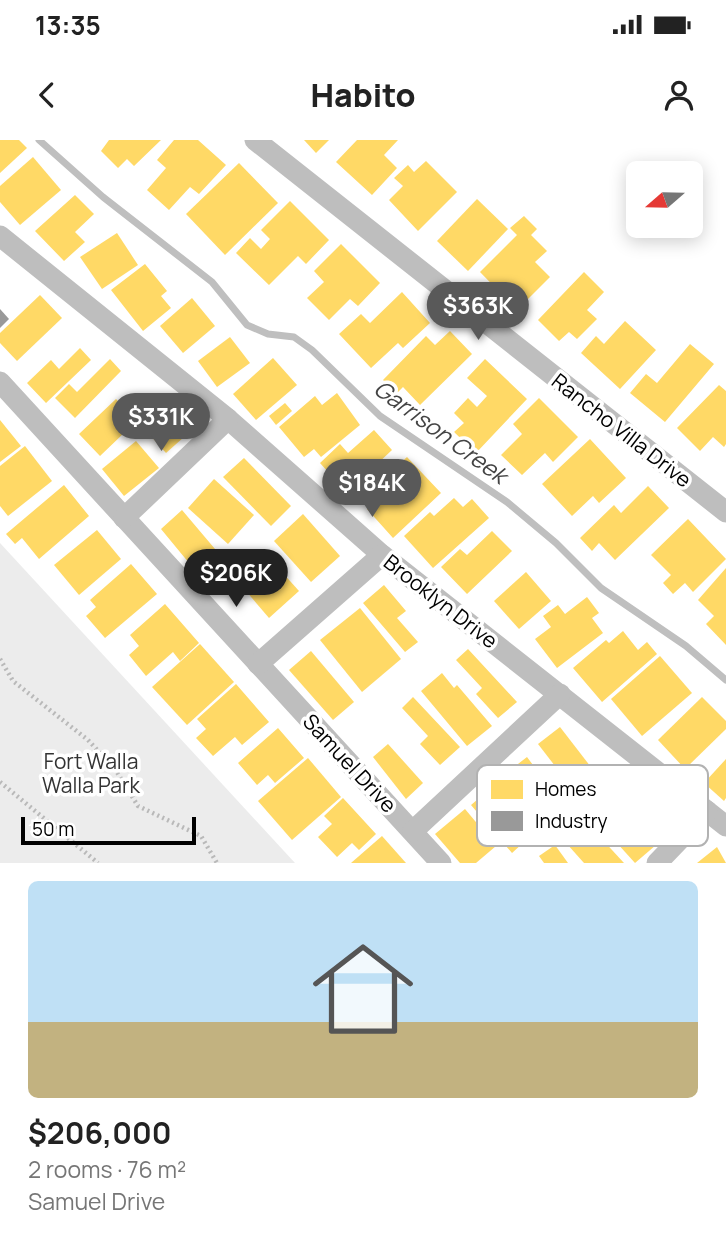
<!DOCTYPE html>
<html lang="en">
<head>
<meta charset="utf-8">
<style>
	:root { --surface:#fff; --page:#f2f2f2; --text:#222; --muted:#767676; --line:#e0e0e0; --accent:#595959 }
	body { margin:0; font-family:Manrope,sans-serif; background:var(--page); color:var(--text); height:100vh; display:flex; flex-direction:column; font-size:26px; white-space:nowrap }
	* { box-sizing:border-box; margin:0 }
	p { font-size:23px; color:var(--muted) }
	.icon { flex:none; width:38px; height:38px; fill:none; stroke:currentColor; stroke-width:2; stroke-linecap:round; stroke-linejoin:round }
	.map { position:relative; height:723px; overflow:hidden }
	.details { display:flex; flex-direction:column; background:var(--surface); flex:1 }
	.details>* { flex:none }
	.needle { width:46px; rotate:250deg }
	.controls { position:absolute; left:626px; top:21px; display:grid; gap:14px }
	.controls a { display:grid; place-items:center; width:77px; height:77px; border-radius:10px; background:var(--surface); box-shadow:0 4px 18px #0003; font-size:35px }
	.scale { position:absolute; left:21px; bottom:18px; width:175px; box-sizing:border-box; padding-left:7px; border:4px solid #000; border-top:0; font-size:19px; line-height:24px; white-space:nowrap; color:#000; -webkit-text-stroke:5px #fff; paint-order:stroke }
	.price { position:absolute; translate:-50% -60px; padding:0 16px; border-radius:24px; background:var(--accent); color:#fff; font-size:23px; line-height:46px; filter:drop-shadow(0 2px 4px #0008) }
	.price::after { content:''; position:absolute; left:50%; top:42px; width:21px; height:16px; margin-left:-10px; background:inherit; clip-path:polygon(0 0,100% 0,50% 100%) }
	.price.selected { background:#222; color:#fff }
	ul { padding:0; list-style:none }
	li { display:grid; align-content:center; gap:14px; height:371px; padding:0 28px }
	li+li { border-top:2px solid var(--line) }
	li span { display:grid; place-items:center; height:217px; border-radius:10px; color:#555 }
	li>.icon { margin-inline-start:auto }
	span .icon { width:126px; height:126px; fill:#fffc; stroke-width:1 }
	li b { font-size:30px }
	.status { display:flex; justify-content:space-between; align-items:center; height:49px; padding:0 35px; background:var(--surface); direction:ltr }
	.status svg { height:19px; fill:currentColor }
	header { display:flex; justify-content:space-between; align-items:center; height:91px; padding:0 28px; background:var(--surface); font-size:32px; font-weight:800 }
	.map>svg:first-child { display:block }
	.green { fill:#ececec }
	.homes { fill:#ffd966 }
	.industry { fill:#999 }
	.lines { fill:none; stroke-linecap:round; stroke-linejoin:round }
	.stream { stroke:#bfbfbf; stroke-width:7 }
	.path { stroke:#b9b9b9; stroke-width:4.5; stroke-dasharray:2 3.5; stroke-linecap:butt }
	.street { stroke:#bebebe; stroke-width:21 }
	.labels { text-anchor:middle; dominant-baseline:central; stroke-width:7; stroke-linejoin:round; paint-order:stroke }
	.street-label { font-size:21px; fill:#000; stroke:#fff }
	.park-label { font-size:21px; fill:#333; stroke:#fff }
	.water-label { font-size:23px; font-style:italic; fill:#444; stroke:#fff }
	.key { fill:#fff; stroke:#b2b2b2; stroke-width:2 }
	.key-label { font-size:19px; fill:#000 }
</style>
</head>
<body>
<div class="status"><b>13:35</b><svg viewBox="0 0 49 12"><path d="M0 12V9h3v3zM5 12V6h3v6zM10 12V3h3v9zM15 12V0h3v12zM26 1h20v11H26zM47 4h2v5h-2z"/></svg></div>
<header><svg class="icon" aria-label="back" viewBox="0 0 24 24"><path d="M15 5l-7 7 7 7"/></svg>Habito<svg class="icon" aria-label="person" viewBox="0 0 24 24"><circle cx="12" cy="8" r="4"/><path d="M4 21q1-7 8-7t8 7"/></svg></header>
<div class="map">
<svg width="726" height="723" viewBox="0 0 726 723">
	<rect width="100%" height="100%" fill="#fff"/>
	<path class="green" d="M0 403 295 723H0Z"/>
	<g class="homes">
		<path d="M0 0H19L27 8 0 33Z"/>
		<path d="M109 0H161L134 26 127 19 118 28 101 11Z"/>
		<path d="M174 0H198L226 25 199 54 190 47 169 70 147 50 166 28 157 20Z"/>
		<path d="M304 0H329L316 13Z"/>
		<path d="M357 0H398L384 15 397 28 372 55 336 22Z"/>
		<path d="M33 17 61 50 20 85 0 62V46Z"/>
		<path d="M426 21 457 52 418 91 389 60 403 46 394 38 408 25 414 32Z"/>
		<path d="M239 23 278 63 225 115 186 74Z"/>
		<path d="M75 55 94 74 75 92 85 102 64 121 35 91Z"/>
		<path d="M477 59 508 89 468 131 437 101Z"/>
		<path d="M290 61 329 100 306 124 298 116 269 145 236 113 250 98 261 109 270 99 261 90Z"/>
		<path d="M524 76 537 89 531 95 547 111 535 122 550 137 517 170 480 132 517 95 510 88Z"/>
		<path d="M117 93 138 125 102 149 80 117Z"/>
		<path d="M341 104 380 143 358 166 350 159 329 180 307 158 324 142 314 131Z"/>
		<path d="M145 124 167 151 161 156 171 168 143 191 111 150Z"/>
		<path d="M584 132 604 152 587 170 597 179 577 199 569 192 559 201 538 180Z"/>
		<path d="M402 152 430 183 403 208 398 203 371 228 339 194 361 174 370 183Z"/>
		<path d="M40 155 62 178 17 221 0 203V193Z"/>
		<path d="M192 158 215 186 183 213 160 186Z"/>
		<path d="M625 181 656 210 620 249 581 213 596 196 604 204Z"/>
		<path d="M450 191 472 214 420 265 403 247 397 253 383 240 426 196 435 205Z"/>
		<path d="M230 197 250 223 217 247 198 221Z"/>
		<path d="M690 204 714 224 665 282 630 253 646 234 657 243Z"/>
		<path d="M80 208 91 220 46 263 27 243 51 220 59 229Z"/>
		<path d="M273 218 297 245 256 280 233 254Z"/>
		<path d="M110 219 121 231 75 278 55 258 69 244 77 252Z"/>
		<path d="M485 219 527 259 476 313 454 292 464 283 454 273 468 258 477 267 487 256 467 238Z"/>
		<path d="M719 245 726 251V304L724 307 713 297 700 311 677 288Z"/>
		<path d="M337 253 360 285 321 317 314 309 304 317 279 287 315 256 322 265Z"/>
		<path d="M134 257 147 271 100 316 79 294 116 259 124 267Z"/>
		<path d="M539 258 578 297 553 322 545 313 522 335 501 315 522 294 513 284Z"/>
		<path d="M167 260 193 289 166 313 140 284Z"/>
		<path d="M285 263 292 271 276 285 269 276Z"/>
		<path d="M0 280 21 306 0 322Z"/>
		<path d="M374 290 392 310 374 327 381 335 353 360 320 323 340 304 348 313Z"/>
		<path d="M590 299 626 338 599 363 593 356 572 376 542 344Z"/>
		<path d="M136 301 159 328 124 356 102 329Z"/>
		<path d="M25 306 52 341 8 376 0 366V326Z"/>
		<path d="M407 317 441 353 393 398 367 369 389 348 382 340Z"/>
		<path d="M244 318 291 366 271 386 223 337Z"/>
		<path d="M214 339 254 375 228 404 188 368Z"/>
		<path d="M64 345 89 376 39 419 22 398 15 404 6 394Z"/>
		<path d="M648 346 669 368 615 420 599 403 592 411 580 398 614 365 621 373Z"/>
		<path d="M454 358 463 367 472 359 489 378 433 428 404 396 430 372 434 376Z"/>
		<path d="M182 370 215 409 207 416 217 428 203 440 161 389Z"/>
		<path d="M303 374 340 416 311 442 274 401Z"/>
		<path d="M688 379 726 419 693 452 685 443 673 454 663 443 671 435 651 415Z"/>
		<path d="M97 390 121 419 79 455 54 425Z"/>
		<path d="M492 391 512 411 467 454 441 427 460 409 467 415Z"/>
		<path d="M264 412 299 451 269 478 234 437Z"/>
		<path d="M131 424 157 454 105 498 86 476 96 467 90 460Z"/>
		<path d="M726 428V505L706 484 714 476 698 460Z"/>
		<path d="M526 432 551 461 519 489 494 461Z"/>
		<path d="M384 445 406 471 397 478 418 502 405 512 363 463Z"/>
		<path d="M587 457 599 473 592 478 603 493 557 528 535 499 551 487 543 476 558 465 565 474Z"/>
		<path d="M165 464 199 503 180 521 173 512 146 536 129 515 139 506 130 495Z"/>
		<path d="M360 468 401 519 362 552 320 500Z"/>
		<path d="M623 491 638 510 647 502 657 514 602 562 573 528 606 500 609 503Z"/>
		<path d="M200 504 234 542 187 585 152 547Z"/>
		<path d="M468 509 517 562 498 578 476 554 482 548 456 520Z"/>
		<path d="M311 511 354 562 333 580 289 530Z"/>
		<path d="M660 516 692 553 642 596 611 559Z"/>
		<path d="M442 533 454 548 457 545 492 586 467 606 421 551Z"/>
		<path d="M236 544 269 582 242 605 235 597 213 616 196 598 206 589 197 579Z"/>
		<path d="M413 557 460 607 440 625 420 604 428 596 402 568Z"/>
		<path d="M702 557 726 581V589L685 629 658 600Z"/>
		<path d="M560 587 594 631 572 648 538 604Z"/>
		<path d="M278 588 304 618 275 643 268 635 257 645 238 623Z"/>
		<path d="M388 604 423 643 406 659 373 617Z"/>
		<path d="M527 617 560 661 552 666 559 676 544 687 505 634Z"/>
		<path d="M308 618 341 657 292 700 258 661Z"/>
		<path d="M726 619V658L724 661 704 643Z"/>
		<path d="M491 648 506 666 498 673 523 703 512 713 471 665Z"/>
		<path d="M611 651 656 705 635 723 588 671Z"/>
		<path d="M343 658 376 694 359 710 352 703 337 717 318 697 332 684 324 676Z"/>
		<path d="M465 669 496 706 476 723H460L435 694Z"/>
		<path d="M588 684 624 723H584L567 704Z"/>
		<path d="M382 696 406 723H351Z"/>
		<path d="M555 705 568 723H544L539 716Z"/>
		<path d="M717 707 726 723H697Z"/>
	</g>
	<path class="industry" d="M0 169 9 179 0 188Z"/>
	<g class="lines">
		<path class="stream" d="M39 0 103 57 212 142 247 185 268 194 294 197 312 210 380 276 507 362 556 403 601 448 686 506 726 540"/>
		<g class="path">
			<path d="M0 519 13 541 88 600 115 629 138 666 201 696 217 723"/>
			<path d="M0 642 98 723"/>
		</g>
		<g class="street">
			<path d="M255 0 726 372"/>
			<path d="M0 96 228 279 382 415 726 686"/>
			<path d="M0 242 441 723"/>
			<path d="M124 378 228 279"/>
			<path d="M258 524 382 415"/>
			<path d="M413 691 560 554"/>
			<path d="M657 723 707 671"/>
		</g>
	</g>
	<g class="labels">
		<g class="street-label">
			<text transform="translate(622 290) rotate(38)">Rancho Villa Drive</text>
			<text transform="translate(441 461) rotate(38)">Brooklyn Drive</text>
			<text transform="translate(350 623) rotate(47)">Samuel Drive</text>
		</g>
		<g class="park-label">
			<text x="91" y="621">Fort Walla<tspan x="91" dy="24">Walla Park</tspan></text>
		</g>
		<g class="water-label">
			<text transform="translate(441 291) rotate(36)">Garrison Creek</text>
		</g>
	</g>
	<rect x="477" y="625" width="231" height="81" rx="10" class="key"/>
	<rect x="491" y="640" width="32" height="19" fill="#ffd966"/>
	<rect x="491" y="671" width="32" height="20" fill="#999"/>
	<g class="key-label">
		<text x="535" y="656">Homes</text>
		<text x="535" y="688">Industry</text>
	</g>
</svg>
<div class="controls">
<a><svg class="needle" viewBox="-14 -14 28 28"><path d="M0-13l5 13h-10z" fill="#e53935"/><path d="M0 13l5-13h-10z" fill="#767676"/></svg></a>
</div>
<div class="scale">50 m</div>
<b class="price" style="left:478px;top:202px">$363K</b>
<b class="price" style="left:161px;top:313px">$331K</b>
<b class="price" style="left:372px;top:379px">$184K</b>
<b class="price selected" style="left:236px;top:469px">$206K</b>
</div>
<section class="details">
<ul>
<li><span style="background:linear-gradient(#bfe0f5 65%,#c2b280 0)"><svg class="icon" aria-label="home" viewBox="0 0 24 24"><path d="M3 11l9-7 9 7M6 9v11h12V9"/></svg></span><div><b>$206,000</b><p>2 rooms · 76 m²</p><p>Samuel Drive</p></div></li>
</ul>
</section>
</body>
</html>
